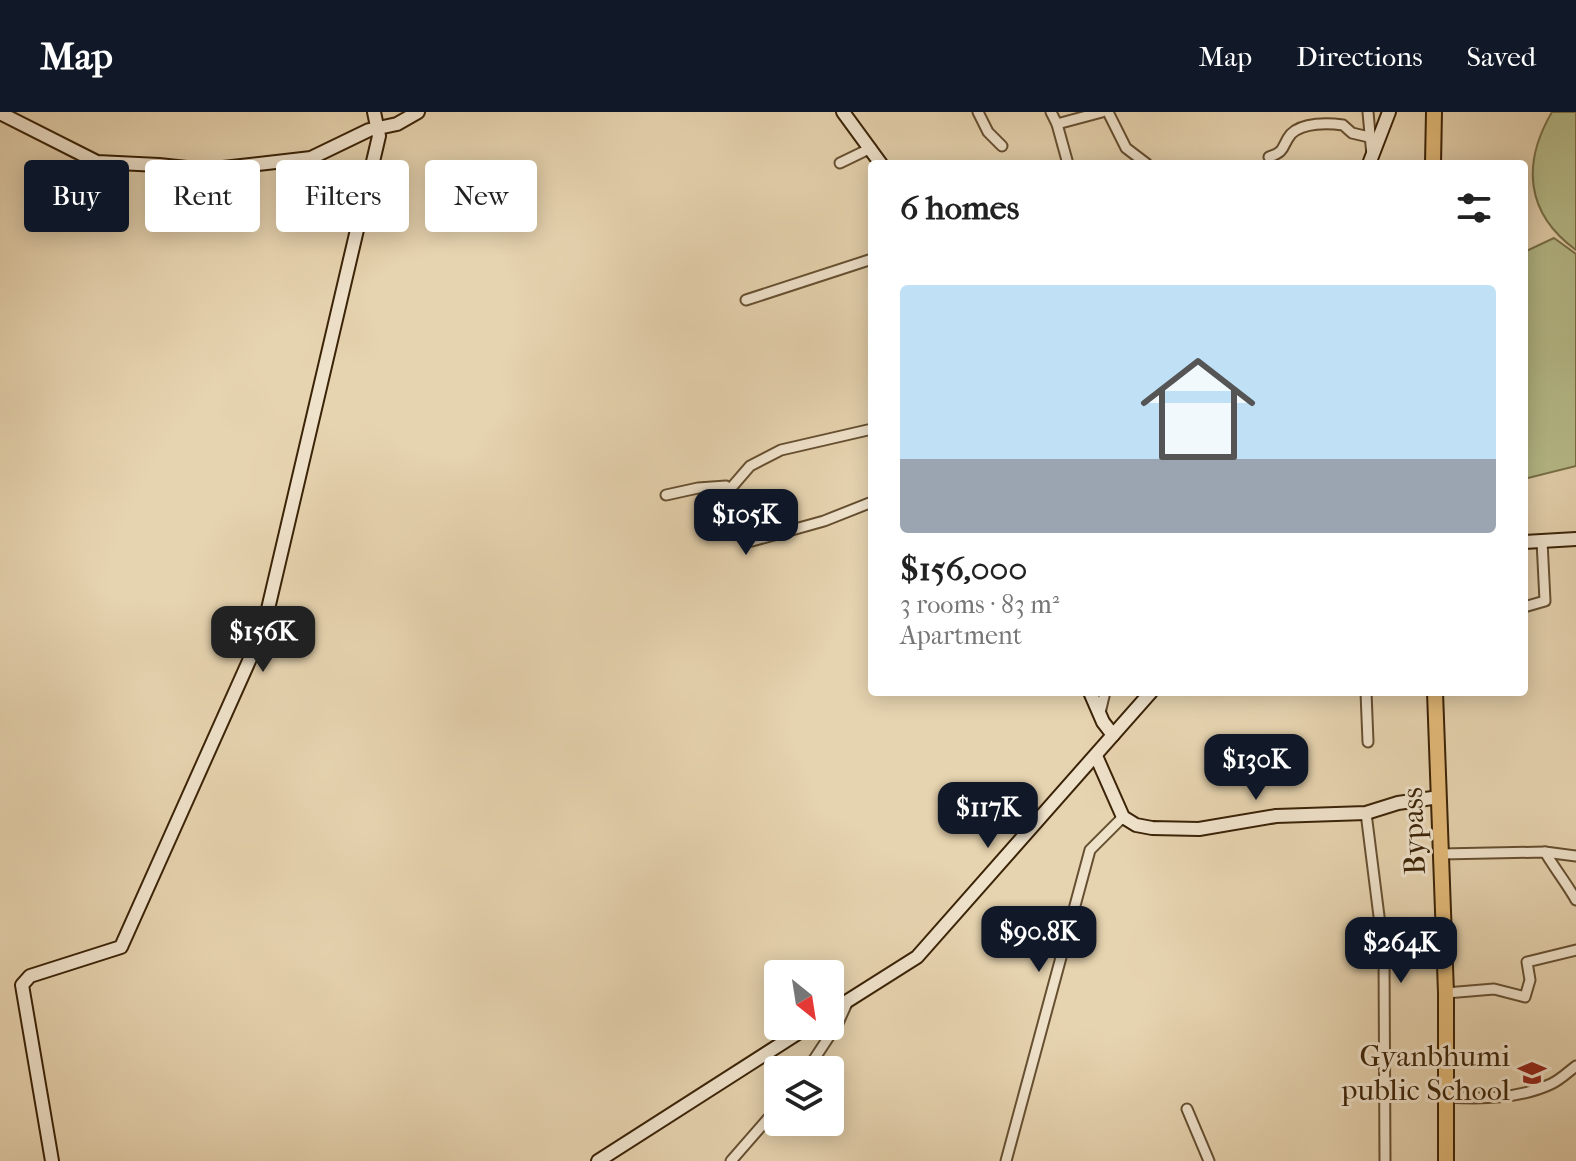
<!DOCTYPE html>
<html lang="en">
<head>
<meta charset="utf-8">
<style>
	:root { --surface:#fff; --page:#f6f6f6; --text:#222; --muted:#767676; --line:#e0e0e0; --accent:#111827 }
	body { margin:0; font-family:"IM FELL French Canon",serif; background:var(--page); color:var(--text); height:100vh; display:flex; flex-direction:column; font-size:30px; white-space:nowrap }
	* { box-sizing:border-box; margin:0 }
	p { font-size:26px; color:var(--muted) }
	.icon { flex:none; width:44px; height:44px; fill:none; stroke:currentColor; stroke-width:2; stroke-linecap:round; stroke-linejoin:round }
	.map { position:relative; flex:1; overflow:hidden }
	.side { position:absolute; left:868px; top:48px; width:660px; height:536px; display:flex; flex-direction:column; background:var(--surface); border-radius:8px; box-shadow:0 4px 20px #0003 }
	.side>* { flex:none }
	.top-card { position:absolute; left:24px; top:48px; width:724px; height:72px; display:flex; gap:16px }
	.needle { width:52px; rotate:150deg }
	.buttons { position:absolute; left:764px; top:848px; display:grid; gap:16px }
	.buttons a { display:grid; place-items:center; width:80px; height:80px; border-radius:8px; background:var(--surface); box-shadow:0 4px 20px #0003; font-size:40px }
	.price { position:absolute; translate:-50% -68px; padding:0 18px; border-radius:16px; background:var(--accent); color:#fff; font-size:26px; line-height:52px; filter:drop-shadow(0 2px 4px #0008) }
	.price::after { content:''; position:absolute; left:50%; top:48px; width:24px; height:18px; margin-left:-12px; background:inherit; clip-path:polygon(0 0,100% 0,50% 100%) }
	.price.current { background:#222; color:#fff }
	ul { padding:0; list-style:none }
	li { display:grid; align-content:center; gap:16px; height:424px; padding:0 32px }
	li+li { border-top:2px solid var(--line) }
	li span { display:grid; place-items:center; height:248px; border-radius:8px; color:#555 }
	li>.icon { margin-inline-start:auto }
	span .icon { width:144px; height:144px; fill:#fffc; stroke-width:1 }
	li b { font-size:34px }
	h2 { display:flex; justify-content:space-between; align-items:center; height:96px; padding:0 32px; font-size:34px }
	.chip { padding:0 28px; border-radius:8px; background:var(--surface); box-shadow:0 4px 20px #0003; font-size:28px; line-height:72px }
	.chip.current { background:var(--accent); color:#fff }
	header { display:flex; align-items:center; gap:48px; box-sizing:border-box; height:112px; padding:0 40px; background:var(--accent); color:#fff }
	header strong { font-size:38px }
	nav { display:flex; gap:44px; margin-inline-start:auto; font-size:28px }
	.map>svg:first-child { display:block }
	.green { fill:#b6bc8a; stroke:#787048; stroke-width:2 }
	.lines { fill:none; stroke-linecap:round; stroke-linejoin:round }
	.street-casing { stroke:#664f31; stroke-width:13 }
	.secondary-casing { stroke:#3b2307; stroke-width:16 }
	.primary-casing { stroke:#3b2307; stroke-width:18 }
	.street { stroke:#efe2cb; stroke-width:9 }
	.secondary { stroke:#efe2cb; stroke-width:12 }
	.primary { stroke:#e3ba78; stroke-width:14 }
	.labels { text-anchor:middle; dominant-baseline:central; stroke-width:6; stroke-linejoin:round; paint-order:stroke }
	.street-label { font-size:30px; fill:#3b2307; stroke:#efe2cb }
	.poi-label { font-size:30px; fill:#3b2307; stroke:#efe2cb; text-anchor:end }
</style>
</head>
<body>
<header>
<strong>Map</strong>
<nav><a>Map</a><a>Directions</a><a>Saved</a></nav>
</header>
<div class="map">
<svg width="1576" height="1049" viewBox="0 0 1576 1049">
	<rect width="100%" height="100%" fill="#e6d3af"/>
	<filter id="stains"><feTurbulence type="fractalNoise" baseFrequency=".0025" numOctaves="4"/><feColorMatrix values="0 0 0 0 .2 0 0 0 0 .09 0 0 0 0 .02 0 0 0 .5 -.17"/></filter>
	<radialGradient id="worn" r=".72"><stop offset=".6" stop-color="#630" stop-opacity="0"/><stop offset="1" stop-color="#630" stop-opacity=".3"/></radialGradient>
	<g class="green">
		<path d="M1552 0H1576V138C1525 101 1522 51 1552 0Z"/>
		<path d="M1554 126 1576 142V354L1524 367V140Z"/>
	</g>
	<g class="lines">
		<defs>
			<g id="street">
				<path d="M978 0 988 20 1002 34"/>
				<path d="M1051 0 1057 12 1102 0"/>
				<path d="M1108 0 1126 36 1147 52"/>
				<path d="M1368 0 1372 44"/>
				<path d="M1057 12 1068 52"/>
				<path d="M1269 45C1287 39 1281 34 1291 22 1303 10 1329 11 1343 13L1352 21 1369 25"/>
				<path d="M840 51 871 36"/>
				<path d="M746 188 872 147"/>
				<path d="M731 376 750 354 781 338 872 317"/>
				<path d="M666 383 698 376 726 374C745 389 720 423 752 429L824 409 872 390"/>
				<path d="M1524 495 1545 489 1542 429"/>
				<path d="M1366 580 1368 630"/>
				<path d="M1100 601 1105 580"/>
				<path d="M1366 701 1384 844 1385 1049"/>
				<path d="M1545 740C1555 757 1567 772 1576 788"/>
				<path d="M1441 742 1545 740 1576 744"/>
				<path d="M1446 881 1494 877 1525 885 1530 868 1527 850 1576 838"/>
				<path d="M807 958 838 911 848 889"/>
				<path d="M1446 985C1481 987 1519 987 1551 972 1560 968 1568 960 1576 954"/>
				<path d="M1187 997 1209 1049"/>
				<path d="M731 1049 778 995"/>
				<path d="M1006 1049 1090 738 1123 705"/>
			</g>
			<g id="secondary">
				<path d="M843 0 881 52"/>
				<path d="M0 1 97 50 159 53 205 58 311 46 369 18 397 12 418 0"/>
				<path d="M1369 52 1389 0"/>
				<path d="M1524 430 1576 427"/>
				<path d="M1090 580 1103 610 1113 623"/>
				<path d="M1096 644 1123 705 1136 713 1152 716 1199 717 1276 704 1366 701 1398 691 1439 685"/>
				<path d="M830 900 917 845 1151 580"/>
				<path d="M52 1049 22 873 30 864 121 835 253 540 268 497 379 24 374 0"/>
				<path d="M598 1049 809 914"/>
			</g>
			<g id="primary">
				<path d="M1433 52 1434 0"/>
				<path d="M1435 580 1446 881V1049"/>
			</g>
		</defs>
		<use href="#street" class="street-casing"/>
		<use href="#secondary" class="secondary-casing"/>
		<use href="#primary" class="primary-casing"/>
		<use href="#street" class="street"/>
		<use href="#secondary" class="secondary"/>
		<use href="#primary" class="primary"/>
	</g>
	<defs>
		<symbol id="school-bare" viewBox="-9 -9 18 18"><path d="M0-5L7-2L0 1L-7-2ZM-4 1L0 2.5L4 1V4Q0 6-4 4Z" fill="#8f2418" stroke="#efe2cb" stroke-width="2.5" paint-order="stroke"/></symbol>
	</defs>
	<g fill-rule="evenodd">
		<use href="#school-bare" x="1512" y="941" width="40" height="40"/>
	</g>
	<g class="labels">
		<g class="street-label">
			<text transform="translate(1414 719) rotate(-92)">Bypass</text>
		</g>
		<g class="poi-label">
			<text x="1510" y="944">Gyanbhumi<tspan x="1510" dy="34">public School</tspan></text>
		</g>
	</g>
	<rect width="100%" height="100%" filter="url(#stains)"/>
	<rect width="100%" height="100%" fill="url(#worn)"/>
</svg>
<div class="buttons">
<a><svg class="needle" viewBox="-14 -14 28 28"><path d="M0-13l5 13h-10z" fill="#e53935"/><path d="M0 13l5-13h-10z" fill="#767676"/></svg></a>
<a><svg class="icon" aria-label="layers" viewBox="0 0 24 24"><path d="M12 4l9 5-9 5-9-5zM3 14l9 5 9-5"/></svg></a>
</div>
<b class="price" style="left:746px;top:445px">$105K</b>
<b class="price current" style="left:263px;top:562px">$156K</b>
<b class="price" style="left:1256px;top:690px">$130K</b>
<b class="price" style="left:988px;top:738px">$117K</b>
<b class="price" style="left:1039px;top:862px">$90.8K</b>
<b class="price" style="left:1401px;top:873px">$264K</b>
<div class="top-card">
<a class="chip current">Buy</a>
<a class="chip">Rent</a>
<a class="chip">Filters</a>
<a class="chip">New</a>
</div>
<section class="side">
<h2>6 homes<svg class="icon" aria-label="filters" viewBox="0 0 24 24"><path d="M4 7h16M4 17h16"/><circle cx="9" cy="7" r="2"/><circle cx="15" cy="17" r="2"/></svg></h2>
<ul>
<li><span style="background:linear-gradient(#bfe0f5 70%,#9aa5b1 0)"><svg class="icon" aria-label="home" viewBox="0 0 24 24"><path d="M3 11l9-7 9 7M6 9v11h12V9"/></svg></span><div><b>$156,000</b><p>3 rooms · 83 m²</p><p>Apartment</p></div></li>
</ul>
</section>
</div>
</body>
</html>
